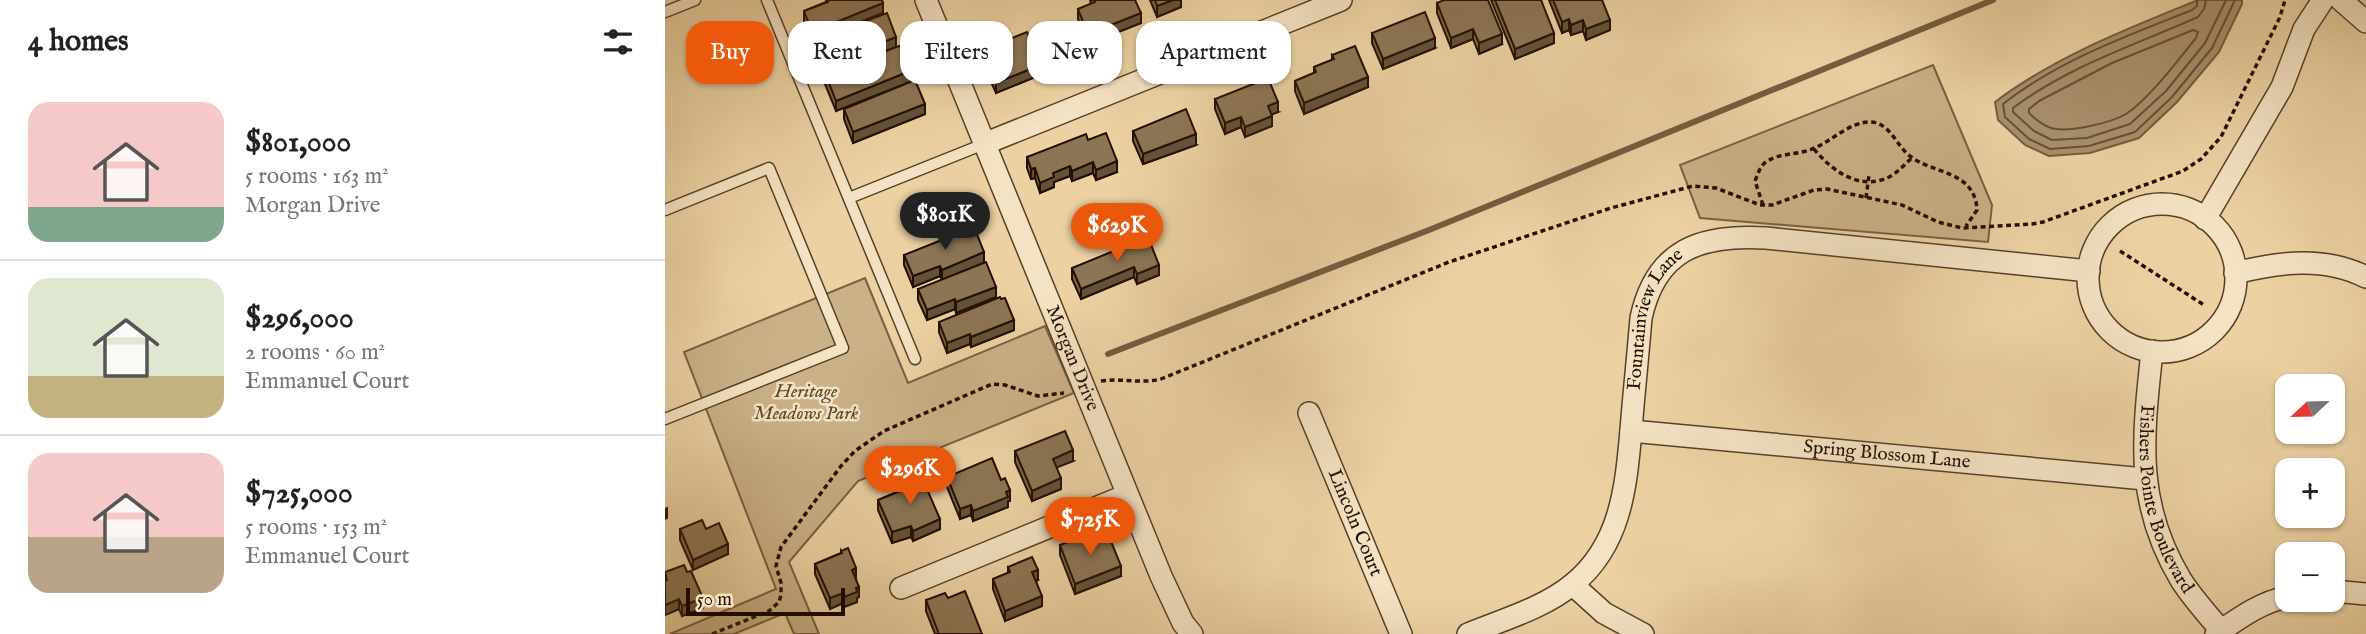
<!DOCTYPE html>
<html lang="en">
<head>
<meta charset="utf-8">
<style>
	:root { --surface:#fff; --page:#f6f6f6; --text:#222; --muted:#767676; --line:#e0e0e0; --accent:#ea580c }
	body { margin:0; font-family:"IM FELL English",serif; background:var(--page); color:var(--text); height:100vh; display:flex; flex-direction:column; font-size:26px; white-space:nowrap }
	* { box-sizing:border-box; margin:0 }
	p { font-size:23px; color:var(--muted) }
	.icon { flex:none; width:38px; height:38px; fill:none; stroke:currentColor; stroke-width:2; stroke-linecap:round; stroke-linejoin:round }
	.map { position:relative; flex:1; overflow:hidden }
	.sheet { display:flex; flex-direction:column; background:var(--surface); width:665px }
	.sheet>* { flex:none }
	.hud { position:absolute; left:21px; top:21px; width:665px; height:63px; display:flex; gap:14px }
	.needle { width:46px; rotate:248deg }
	.controls { position:absolute; left:1610px; top:374px; display:grid; gap:14px }
	.controls a { display:grid; place-items:center; width:70px; height:70px; border-radius:14px; background:var(--surface); box-shadow:0 2px 5px #0004; font-size:35px }
	.scale { position:absolute; left:21px; bottom:18px; width:159px; box-sizing:border-box; padding-left:7px; border:4px solid #251000; border-top:0; font-size:19px; line-height:24px; white-space:nowrap; color:#251000; -webkit-text-stroke:5px #f3e2c3; paint-order:stroke }
	.price { position:absolute; translate:-50% -60px; padding:0 16px; border-radius:24px; background:var(--accent); color:#fff; font-size:23px; line-height:46px; filter:drop-shadow(0 2px 4px #0008) }
	.price::after { content:''; position:absolute; left:50%; top:42px; width:21px; height:16px; margin-left:-10px; background:inherit; clip-path:polygon(0 0,100% 0,50% 100%) }
	.price.selected { background:#222; color:#fff }
	ul { padding:0; list-style:none }
	li { display:flex; align-items:center; gap:21px; height:175px; padding:0 28px }
	li+li { border-top:2px solid var(--line) }
	li span { display:grid; place-items:center; flex:none; width:196px; height:140px; border-radius:21px; color:#555 }
	li>.icon { margin-inline-start:auto }
	span .icon { width:84px; height:84px; fill:#fffc; stroke-width:1 }
	li b { font-size:30px }
	h2 { display:flex; justify-content:space-between; align-items:center; height:84px; padding:0 28px; font-size:30px }
	.chip { padding:0 24px; border-radius:21px; background:var(--surface); box-shadow:0 2px 5px #0004; font-size:24px; line-height:63px }
	.chip.selected { background:var(--accent); color:#fff }
	main { display:flex; flex:1; min-height:0 }
	.map>svg:first-child { display:block }
	.green { fill:#cab187; stroke:#786044; stroke-width:2 }
	.water { fill:#a8906c; stroke:#745d41; stroke-width:2 }
	.lines { fill:none; stroke-linecap:round; stroke-linejoin:round }
	.shore { stroke:#665036; stroke-width:2 }
	.stream { stroke:#745d41; stroke-width:6 }
	.service-casing { stroke:#574029; stroke-width:13 }
	.minor-casing { stroke:#574029; stroke-width:24 }
	.path { stroke:#251000; stroke-width:3.5; stroke-dasharray:5 3.5; stroke-linecap:butt }
	.service { stroke:#f3e2c3; stroke-width:10 }
	.minor { stroke:#f3e2c3; stroke-width:21 }
	.wall { fill:#786549; stroke:#251000; stroke-width:2 }
	.shaded-wall { fill:#62523c; stroke:#251000; stroke-width:2 }
	.building { fill:#8c7555; stroke:#251000; stroke-width:2 }
	.labels { text-anchor:middle; dominant-baseline:central; stroke-width:5; stroke-linejoin:round; paint-order:stroke }
	.street-label { font-size:19px; fill:#251000; stroke:#f3e2c3 }
	.park-label { font-size:19px; font-style:italic; fill:#5f482f; stroke:#f3e2c3 }
</style>
</head>
<body>
<main>
<section class="sheet">
<h2>4 homes<svg class="icon" aria-label="filters" viewBox="0 0 24 24"><path d="M4 7h16M4 17h16"/><circle cx="9" cy="7" r="2"/><circle cx="15" cy="17" r="2"/></svg></h2>
<ul>
<li><span style="background:linear-gradient(#f6c9c9 75%,#7fa58c 0)"><svg class="icon" aria-label="home" viewBox="0 0 24 24"><path d="M3 11l9-7 9 7M6 9v11h12V9"/></svg></span><div><b>$801,000</b><p>5 rooms · 163 m²</p><p>Morgan Drive</p></div></li>
<li><span style="background:linear-gradient(#dfe7d0 70%,#c2b280 0)"><svg class="icon" aria-label="home" viewBox="0 0 24 24"><path d="M3 11l9-7 9 7M6 9v11h12V9"/></svg></span><div><b>$296,000</b><p>2 rooms · 60 m²</p><p>Emmanuel Court</p></div></li>
<li><span style="background:linear-gradient(#f6c9c9 60%,#b9a48a 0)"><svg class="icon" aria-label="home" viewBox="0 0 24 24"><path d="M3 11l9-7 9 7M6 9v11h12V9"/></svg></span><div><b>$725,000</b><p>5 rooms · 153 m²</p><p>Emmanuel Court</p></div></li>
</ul>
</section>
<div class="map">
<svg width="1701" height="634" viewBox="0 0 1701 634">
	<rect width="100%" height="100%" fill="#ecd2a3"/>
	<filter id="stains"><feTurbulence type="fractalNoise" baseFrequency=".00286" numOctaves="4"/><feColorMatrix values="0 0 0 0 .2 0 0 0 0 .09 0 0 0 0 .02 0 0 0 .5 -.17"/></filter>
	<radialGradient id="worn" r=".72"><stop offset=".6" stop-color="#630" stop-opacity="0"/><stop offset="1" stop-color="#630" stop-opacity=".3"/></radialGradient>
	<g class="green">
		<path d="M1268 65 1327 205 1323 242 1035 218 1015 165Z"/>
		<path d="M200 278 243 383 380 326 409 393 193 481 124 562 154 634H129L120 613 69 634H5L111 589 19 352Z"/>
	</g>
	<path class="water" d="M1533 0H1577V4L1554 52 1512 102 1474 138 1425 153 1384 156 1360 145 1333 120 1330 102C1391 56 1462 29 1533 0Z"/>
	<g class="lines">
		<g class="shore">
			<path d="M1532 0V6L1527 10C1462 36 1394 60 1338 104L1340 117 1364 139 1385 149 1424 146 1470 132 1507 97 1547 48 1570 0"/>
			<path d="M1541 0 1539 9 1533 17C1470 45 1404 66 1348 108V112L1369 131 1387 140 1422 138 1465 124 1501 91 1540 43 1561 0"/>
			<path d="M1528 30 1533 32 1531 38C1513 60 1484 99 1461 114 1446 123 1402 133 1386 128 1377 125 1370 119 1364 113V109L1374 101 1447 63Z"/>
		</g>
		<path class="stream" d="M443 354 764 230 1328 0"/>
		<defs>
			<g id="service">
				<path d="M102 0 250 359"/>
				<path d="M0 12 30 0"/>
				<path d="M184 198 319 144"/>
				<path d="M0 210 104 168 178 348 0 419"/>
			</g>
			<g id="minor">
				<path id="s1" d="M261 0 496 576 518 623 527 634"/>
				<path d="M1676 0 1701 22"/>
				<path d="M319 144 676 0"/>
				<circle cx="1497" cy="278" r="74"/>
				<path d="M1540 219 1617 87 1639 29 1658 0"/>
				<path d="M1570 273C1614 262 1659 256 1701 277"/>
				<path id="s2" d="M1487 351C1478 437 1469 502 1516 580 1528 599 1544 616 1559 634"/>
				<path id="s3" d="M644 413 736 634"/>
				<path id="s4" d="M966 431 1480 479"/>
				<path d="M908 585 939 613 978 634"/>
				<path d="M236 588 462 495"/>
				<path d="M1668 591 1701 594"/>
				<path id="s5" d="M803 634C837 620 879 608 908 584 956 545 961 487 966 430 969 392 973 355 976 318 991 249 1036 234 1101 238L1424 271"/>
				<path d="M1551 634C1573 619 1596 602 1622 597"/>
			</g>
		</defs>
		<use href="#service" class="service-casing"/>
		<use href="#minor" class="minor-casing"/>
		<g class="path">
			<path d="M1149 149C1168 172 1196 192 1226 176 1234 171 1240 164 1247 158"/>
			<path d="M1201 198 1204 175"/>
			<path d="M1098 205 1090 181C1093 174 1095 166 1101 162 1113 153 1133 155 1147 149 1166 142 1184 122 1205 122 1225 122 1232 147 1245 156 1267 174 1310 170 1312 210L1301 226"/>
			<path d="M1455 251 1539 305"/>
			<path d="M436 381C457 378 476 384 496 379L784 262 946 208 1028 186 1051 188 1095 205H1107L1149 190 1162 189 1237 205 1273 222 1297 228 1367 224 1378 222 1518 171 1536 159 1556 137 1615 17 1620 0"/>
			<path d="M47 634 104 611 114 602 116 595V583L111 566 116 547 176 466 190 451 219 431 327 384 340 385 373 396 399 393"/>
		</g>
		<use href="#service" class="service"/>
		<use href="#minor" class="minor"/>
	</g>
	<g class="wall">
		<path d="M161 0H217L218 13 185 26 231 47 245 82 171 111 160 84V73L173 69 162 43V35L147 42 139 22V11L161 2Z"/>
		<path d="M425 0H470L476 23 423 44 413 19V9L426 4Z"/>
		<path d="M485 0H516V7L492 17Z"/>
		<path d="M826 0H876L889 43 850 59Z"/>
		<path d="M884 0H937L945 30 921 40 918 31 906 35 904 30 897 33Z"/>
		<path d="M772 3 837 44 814 54 808 39 786 48 772 13Z"/>
		<path d="M707 33 770 48 718 69 707 43Z"/>
		<path d="M367 44 397 66 331 93 323 75V66L320 59V49Z"/>
		<path d="M667 55 703 87 639 114 630 91V81L649 73V67L667 60Z"/>
		<path d="M550 99 613 112 607 114V126L580 137 576 127 560 134 550 109Z"/>
		<path d="M179 109 260 114 188 143 179 119Z"/>
		<path d="M468 131 531 145 478 164 468 141Z"/>
		<path d="M423 140 452 172 431 180 428 173 407 181 405 176 389 182V187L375 193 370 178 366 179 362 168V157Z"/>
		<path d="M239 255 319 263 277 280 275 276 248 287 239 265Z"/>
		<path d="M494 265V275L472 284 469 277 416 299 407 279V268Z"/>
		<path d="M253 289 331 297 291 313 290 309 262 320 253 300Z"/>
		<path d="M274 322 349 330 306 347 305 344 282 353 274 332Z"/>
		<path d="M350 451 408 461 391 467 396 489 367 501 350 462Z"/>
		<path d="M282 477 345 501H343V507L308 521 306 515 295 519 282 487Z"/>
		<path d="M239 478 275 529 248 541 246 537 227 543 213 510V500L239 489Z"/>
		<path d="M15 529H41L63 554 28 570 15 540Z"/>
		<path d="M427 540 456 576 410 594 395 555V545Z"/>
		<path d="M176 551 191 578 194 597 192 598V602L179 607 178 603 165 609 150 574V564L176 553Z"/>
		<path d="M343 567 373 580 371 581 377 606 340 621 328 589V579L343 573Z"/>
		<path d="M0 572H22L38 608 17 616 14 609 0 615Z"/>
		<path d="M283 598 317 634H270L261 611V600Z"/>
	</g>
	<g class="shaded-wall">
		<path d="M508 0H516V7L492 17V6Z"/>
		<path d="M218 3V13L163 35 162 32V35L147 42V32Z"/>
		<path d="M476 13V23L423 44V34Z"/>
		<path d="M904 19V30L897 33V22Z"/>
		<path d="M918 20V31L906 35V25Z"/>
		<path d="M945 20V30L921 40V29Z"/>
		<path d="M808 29V39L786 48V38Z"/>
		<path d="M889 33V43L850 59V49Z"/>
		<path d="M837 34V44L814 54V43Z"/>
		<path d="M231 37V47L182 67 179 60V68L174 70V60Z"/>
		<path d="M770 38V48L718 69V59Z"/>
		<path d="M397 56V66L331 93V83Z"/>
		<path d="M245 71V82L171 111V101Z"/>
		<path d="M703 77V87L639 114V103Z"/>
		<path d="M613 102V112L603 116V106Z"/>
		<path d="M260 104V114L188 143V132Z"/>
		<path d="M607 116V126L580 137V127Z"/>
		<path d="M576 117V127L560 134V123Z"/>
		<path d="M531 134V145L478 164V154Z"/>
		<path d="M452 161V172L431 180V170Z"/>
		<path d="M428 162V173L407 181V171Z"/>
		<path d="M405 166V176L389 182V187L375 193V183L388 173Z"/>
		<path d="M370 168V178L366 179V169Z"/>
		<path d="M319 252V263L277 280V270Z"/>
		<path d="M494 265V275L472 284V274Z"/>
		<path d="M275 266V276L248 287V276Z"/>
		<path d="M469 267V277L416 299V289Z"/>
		<path d="M331 287V297L291 313V302Z"/>
		<path d="M290 299V309L262 320V310Z"/>
		<path d="M349 320V330L306 347V337Z"/>
		<path d="M305 334V344L282 353V343Z"/>
		<path d="M408 450V461L388 469V459Z"/>
		<path d="M396 478V489L367 501V491Z"/>
		<path d="M345 490V501H343V507L308 521V511Z"/>
		<path d="M306 505V515L295 519V509Z"/>
		<path d="M2 508V518L0 519V509Z"/>
		<path d="M275 519V529L248 541V531Z"/>
		<path d="M246 526V537L227 543V532Z"/>
		<path d="M63 544V554L28 570V560Z"/>
		<path d="M456 566V576L410 594V584Z"/>
		<path d="M191 568V578L187 570Z"/>
		<path d="M373 570V580L367 582V572Z"/>
		<path d="M194 587V597L192 598V602L179 607V597Z"/>
		<path d="M178 593V603L165 609V598Z"/>
		<path d="M377 596V606L340 621V611Z"/>
		<path d="M38 598V608L17 616V606Z"/>
		<path d="M14 599V609L0 615V605Z"/>
	</g>
	<g class="building">
		<path d="M162 0H217L218 3 147 32 139 11 163 2Z"/>
		<path d="M429 0H470L476 13 423 34 413 9 430 2Z"/>
		<path d="M490 0H508L492 6Z"/>
		<path d="M779 0H823L837 34 814 43 808 29 786 38 772 3Z"/>
		<path d="M830 0H876L889 33 850 49Z"/>
		<path d="M888 0H937L945 20 921 29 918 20 906 25 904 19 897 22Z"/>
		<path d="M760 12 770 38 718 59 707 33Z"/>
		<path d="M222 13 231 37 174 60 162 32 184 24 185 27Z"/>
		<path d="M362 32 367 44 388 35 397 56 331 83 323 64 326 63 320 49Z"/>
		<path d="M237 45 245 71 171 101 160 73 182 67 179 60 200 52 202 58Z"/>
		<path d="M690 46 703 77 639 103 630 81 651 72 649 67 669 59 667 55Z"/>
		<path d="M603 78 613 102 603 106 607 116 580 127 576 117 560 123 550 99Z"/>
		<path d="M250 80 260 104 188 132 179 109Z"/>
		<path d="M521 109 531 134 478 154 468 131Z"/>
		<path d="M441 133 452 161 431 170 428 162 407 171 405 166 388 173 389 177 375 183 370 168 366 169 362 157 421 134 423 140Z"/>
		<path d="M309 227 319 252 277 270 275 266 248 276 239 255Z"/>
		<path d="M483 237 494 265 472 274 469 267 416 289 407 268Z"/>
		<path d="M321 262 331 287 291 302 290 299 262 310 253 289Z"/>
		<path d="M335 297 336 299 340 298 349 320 306 337 305 334 282 343 274 322Z"/>
		<path d="M400 431 408 450 388 459 396 478 367 491 350 451Z"/>
		<path d="M327 458 336 480 340 478 345 490 341 492 343 497 308 511 306 505 295 509 282 477Z"/>
		<path d="M254 471 275 519 248 531 246 526 227 532 213 500 243 488 239 478Z"/>
		<path d="M37 520 41 529 54 523 63 544 28 560 15 529Z"/>
		<path d="M424 534 427 540 443 534 456 566 410 584 395 545Z"/>
		<path d="M183 548 191 568 187 570 194 587 191 588 192 592 179 597 178 593 165 598 150 564 177 553 176 551Z"/>
		<path d="M367 557 373 570 367 572 377 596 340 611 328 579 345 572 343 567Z"/>
		<path d="M19 565 22 572 26 571 38 598 17 606 14 599 0 605V581L2 580 0 572Z"/>
		<path d="M300 591 317 634H274L261 600 280 593 283 598Z"/>
	</g>
	<g class="labels">
		<g class="street-label">
			<text stroke="none"><textPath href="#s5" startOffset="402">Fountainview Lane</textPath></text>
			<text stroke="none"><textPath href="#s1" startOffset="387">Morgan Drive</textPath></text>
			<text stroke="none"><textPath href="#s4" startOffset="257">Spring Blossom Lane</textPath></text>
			<text stroke="none"><textPath href="#s2" startOffset="152">Fishers Pointe Boulevard</textPath></text>
			<text stroke="none"><textPath href="#s3" startOffset="119">Lincoln Court</textPath></text>
		</g>
		<g class="park-label">
			<text x="141" y="392">Heritage<tspan x="141" dy="22">Meadows Park</tspan></text>
		</g>
	</g>
	<rect width="100%" height="100%" filter="url(#stains)"/>
	<rect width="100%" height="100%" fill="url(#worn)"/>
</svg>
<div class="controls">
<a><svg class="needle" viewBox="-14 -14 28 28"><path d="M0-13l5 13h-10z" fill="#e53935"/><path d="M0 13l5-13h-10z" fill="#767676"/></svg></a>
<a>+</a>
<a>−</a>
</div>
<div class="scale">50 m</div>
<b class="price selected" style="left:280px;top:252px">$801K</b>
<b class="price" style="left:452px;top:263px">$629K</b>
<b class="price" style="left:245px;top:506px">$296K</b>
<b class="price" style="left:425px;top:557px">$725K</b>
<div class="hud">
<a class="chip selected">Buy</a>
<a class="chip">Rent</a>
<a class="chip">Filters</a>
<a class="chip">New</a>
<a class="chip">Apartment</a>
</div>
</div>
</main>
</body>
</html>
